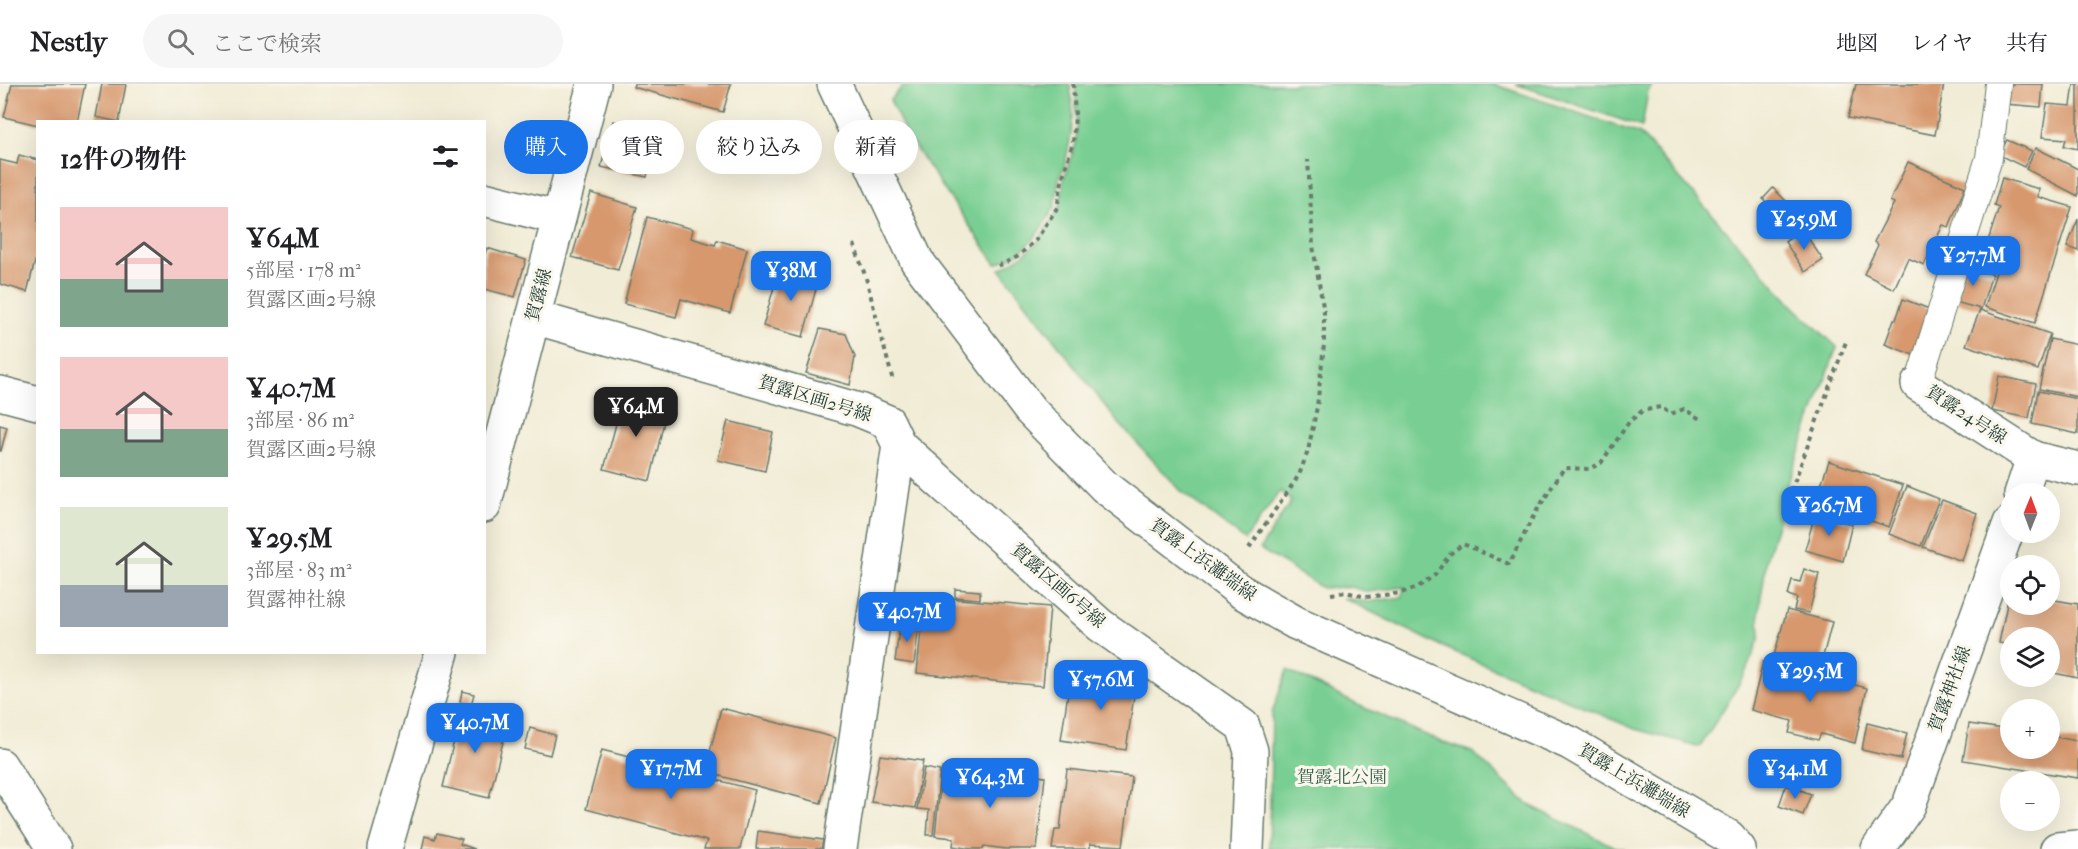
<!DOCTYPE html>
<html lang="ja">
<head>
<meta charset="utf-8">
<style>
	:root { --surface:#fff; --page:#f6f6f6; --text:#202124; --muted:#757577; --line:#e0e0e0; --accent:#1a73e8 }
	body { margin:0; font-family:"IM FELL French Canon","Noto Serif JP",serif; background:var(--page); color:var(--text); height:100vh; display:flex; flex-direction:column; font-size:22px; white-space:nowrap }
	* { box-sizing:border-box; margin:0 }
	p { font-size:20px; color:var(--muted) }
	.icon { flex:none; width:33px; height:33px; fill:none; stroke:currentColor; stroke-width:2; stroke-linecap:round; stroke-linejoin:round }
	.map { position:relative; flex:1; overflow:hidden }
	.side { position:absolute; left:36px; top:36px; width:450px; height:534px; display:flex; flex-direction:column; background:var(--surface); border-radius:0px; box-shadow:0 6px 24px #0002 }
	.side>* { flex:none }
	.top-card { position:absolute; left:504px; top:36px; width:570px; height:54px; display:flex; gap:12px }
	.needle { width:39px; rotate:1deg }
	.buttons { position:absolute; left:2000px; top:399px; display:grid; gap:12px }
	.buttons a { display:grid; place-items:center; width:60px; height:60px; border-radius:50%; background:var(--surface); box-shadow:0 6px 24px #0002; font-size:30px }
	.price { position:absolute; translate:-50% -51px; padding:0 14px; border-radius:12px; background:var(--accent); color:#fff; font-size:20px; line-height:39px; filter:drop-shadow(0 2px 3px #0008) }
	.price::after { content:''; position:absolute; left:50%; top:36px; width:18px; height:14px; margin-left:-9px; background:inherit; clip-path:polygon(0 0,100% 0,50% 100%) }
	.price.current { background:#222; color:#fff }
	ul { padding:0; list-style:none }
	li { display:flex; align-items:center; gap:18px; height:150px; padding:0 24px }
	li span { display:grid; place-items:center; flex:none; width:168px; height:120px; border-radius:0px; color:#555 }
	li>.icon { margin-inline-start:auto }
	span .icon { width:72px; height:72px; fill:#fffc; stroke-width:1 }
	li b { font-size:26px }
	h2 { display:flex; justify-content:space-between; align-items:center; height:72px; padding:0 24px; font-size:26px }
	.chip { padding:0 21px; border-radius:27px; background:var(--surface); box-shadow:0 6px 24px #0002; font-size:21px; line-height:54px }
	.chip.current { background:var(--accent); color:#fff }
	header { display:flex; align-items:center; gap:36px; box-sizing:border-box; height:84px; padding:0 30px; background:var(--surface); border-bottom:2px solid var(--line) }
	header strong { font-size:28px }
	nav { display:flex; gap:33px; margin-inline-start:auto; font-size:21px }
	.search { width:420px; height:54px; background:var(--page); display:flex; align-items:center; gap:15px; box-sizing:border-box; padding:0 21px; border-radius:33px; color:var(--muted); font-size:22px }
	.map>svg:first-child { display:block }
	.green { fill:#79cf93; stroke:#4c8664; stroke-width:1.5 }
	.building { fill:#d7986d }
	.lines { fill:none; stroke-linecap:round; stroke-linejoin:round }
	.service-casing { stroke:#687a6c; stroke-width:28 }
	.minor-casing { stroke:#687a6c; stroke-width:36 }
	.tertiary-casing { stroke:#687a6c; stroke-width:36 }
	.path { stroke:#687a6c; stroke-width:4; stroke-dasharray:4.5 4.5; stroke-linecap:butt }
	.service { stroke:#fff; stroke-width:26 }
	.minor { stroke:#fff; stroke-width:33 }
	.tertiary { stroke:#fff; stroke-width:33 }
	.labels { text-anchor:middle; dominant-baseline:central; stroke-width:6; stroke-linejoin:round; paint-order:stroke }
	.street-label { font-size:18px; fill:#1f3d34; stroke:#fbf7ec }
	.park-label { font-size:18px; fill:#36624c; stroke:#fbf7ec }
</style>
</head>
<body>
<header>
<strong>Nestly</strong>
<div class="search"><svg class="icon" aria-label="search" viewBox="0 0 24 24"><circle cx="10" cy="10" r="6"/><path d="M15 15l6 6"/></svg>ここで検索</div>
<nav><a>地図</a><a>レイヤ</a><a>共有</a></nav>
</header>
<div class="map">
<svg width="2078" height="765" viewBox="0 0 2078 765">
	<rect width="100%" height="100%" fill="#fbf7ec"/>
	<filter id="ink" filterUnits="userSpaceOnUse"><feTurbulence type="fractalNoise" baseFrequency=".0167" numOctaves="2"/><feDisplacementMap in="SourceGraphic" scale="12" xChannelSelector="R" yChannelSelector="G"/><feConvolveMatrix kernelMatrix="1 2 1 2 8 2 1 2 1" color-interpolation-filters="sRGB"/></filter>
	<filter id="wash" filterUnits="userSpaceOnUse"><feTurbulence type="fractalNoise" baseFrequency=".008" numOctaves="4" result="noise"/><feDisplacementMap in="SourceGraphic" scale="24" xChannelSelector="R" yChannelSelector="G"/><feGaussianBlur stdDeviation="1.35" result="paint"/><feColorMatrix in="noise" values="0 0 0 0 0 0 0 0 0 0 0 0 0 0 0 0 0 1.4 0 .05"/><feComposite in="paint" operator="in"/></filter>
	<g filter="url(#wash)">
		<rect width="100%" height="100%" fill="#f1ecd5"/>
		<g class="green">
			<path d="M905 0H1070L1073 31 1071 52 1065 80 1059 95 1055 123 1034 155 1017 170 996 180 907 52 890 16Z"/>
			<path d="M1075 0H1493L1640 50 1793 222 1837 263 1783 413 1785 415 1767 472 1759 530 1760 553 1744 592 1700 663 1635 645 1441 562 1343 514 1368 518 1402 513 1404 503 1369 508 1350 503 1322 504 1260 465 1291 417 1280 407 1245 456 1183 409 1115 335 1000 185 1019 174 1037 159 1060 123 1064 94 1076 59 1077 37Z"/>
			<path d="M1516 0H1653L1648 7 1642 43Z"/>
			<path d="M1287 586 1358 621 1444 659 1472 668 1529 721 1615 763 1625 765H1269L1272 629Z"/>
		</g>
		<g id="blocks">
			<g class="building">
				<path d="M12 0H85L77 38H38V41L4 33Z"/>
				<path d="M102 0H126L119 38 96 33Z"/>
				<path d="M634 0H731L723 28 633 3Z"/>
				<path d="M1856 0H1944L1935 51 1848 34Z"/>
				<path d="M2008 0H2043L2041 23 2005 20Z"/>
				<path d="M2074 0H2078V65L2064 62 2066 55 2042 53 2047 20 2071 22Z"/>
				<path d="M613 37 657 47 647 93 601 83Z"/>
				<path d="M2007 56 2032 67 2024 83 1999 71Z"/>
				<path d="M2036 64 2078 85V112L2026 85Z"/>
				<path d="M19 71 38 76V166L27 208 0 200V76L17 80Z"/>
				<path d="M1908 78 1965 103 1949 143 1943 141 1924 181 1908 174 1894 205 1864 190 1878 161 1874 158 1894 119 1890 117Z"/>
				<path d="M2002 94 2039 105 2038 113 2072 123 2035 239 1985 223 1997 185 1981 179 1999 123 1994 121Z"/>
				<path d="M1773 104 1790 121 1780 131 1763 115Z"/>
				<path d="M591 109 637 123 618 186 572 173Z"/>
				<path d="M647 133 693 145 691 154 715 161 717 156 747 165 730 229 681 215 676 233 624 220Z"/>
				<path d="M2078 135V167L2067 163Z"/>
				<path d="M1802 145 1823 176 1805 188 1785 158Z"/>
				<path d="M487 164 526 176 515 213 484 205V172Z"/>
				<path d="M1965 181 1992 190 1981 225 1955 218Z"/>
				<path d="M780 182 819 194 803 253 763 242Z"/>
				<path d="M1903 215 1932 226 1916 272 1885 260 1894 235 1896 236Z"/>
				<path d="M1980 226 2050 250 2038 286 1966 261Z"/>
				<path d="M820 245 846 250 855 273 850 301 806 289Z"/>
				<path d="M2050 255 2078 261V313L2039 305Z"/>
				<path d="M1999 292 2036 300 2029 334 1992 327Z"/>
				<path d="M2038 307 2078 315V350L2032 340Z"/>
				<path d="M624 310 668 321 650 397 604 385Z"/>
				<path d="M728 337 773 348 765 387 718 376Z"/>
				<path d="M0 341 7 343 1 367H0Z"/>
				<path d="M1829 377 1903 401 1889 443 1815 418Z"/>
				<path d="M1907 402 1939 415 1921 462 1889 450Z"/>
				<path d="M1942 416 1977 429 1962 477 1923 463Z"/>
				<path d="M1815 430 1852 440 1843 477 1805 466Z"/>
				<path d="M1804 485 1819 490 1809 529 1794 526 1797 514 1788 511 1792 496 1800 498Z"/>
				<path d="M955 505 980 507V515L955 513Z"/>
				<path d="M2009 510 2010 520H2049V515L2078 520V594L2049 588V554H2010V561L1999 559Z"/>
				<path d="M924 512 1050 523 1043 602 917 589Z"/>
				<path d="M1787 526 1832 538 1819 588 1773 575Z"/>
				<path d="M900 539 919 541 914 580 895 577Z"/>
				<path d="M1763 578 1867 604 1855 659 1821 650 1818 656 1789 649 1792 637 1751 626Z"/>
				<path d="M1089 585 1137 592 1126 666 1061 656 1068 609 1084 611Z"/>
				<path d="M462 607 474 610 471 621 460 618Z"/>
				<path d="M721 624 836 654 821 719 705 688Z"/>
				<path d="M461 627 508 638 489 714 443 703Z"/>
				<path d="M1867 639 1907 649 1901 675 1862 666Z"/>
				<path d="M1969 640 2010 646V664H2049V652L2078 657V694L1963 676Z"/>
				<path d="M530 644 555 651 550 671 525 665Z"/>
				<path d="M602 666 755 706 740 765H704L707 757 586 725Z"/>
				<path d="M880 671 923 677 915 724 871 718Z"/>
				<path d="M955 682 1045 693 1037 765H1006L984 762 983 765H972L953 762 954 754 935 752 942 684 954 685Z"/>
				<path d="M924 684 940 687 933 751H927L929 726 917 725Z"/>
				<path d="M1067 685 1132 693 1123 762 1090 760V765H1052L1055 746H1060Z"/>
				<path d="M1786 701 1811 710 1803 731 1779 722Z"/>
				<path d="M758 747 823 756 821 765H756Z"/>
				<path d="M437 749 462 755 460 760 475 765H422L425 752 435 755Z"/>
			</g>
		</g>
	</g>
	<g filter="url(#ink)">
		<use href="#blocks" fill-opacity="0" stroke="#687a6c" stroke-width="1.5"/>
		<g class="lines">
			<defs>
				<path id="service" d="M1918 300 1989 74 1998 0"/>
				<g id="minor">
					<path d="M484 115 559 134"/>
					<path d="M533 233 859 326 888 338 899 361 840 765"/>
					<path d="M1918 300 2033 374"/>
					<path d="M0 309 38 319"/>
					<path d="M899 361 1100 541 1243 642 1251 667 1247 765"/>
					<path d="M2021 410 2033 374 2078 385"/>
					<path d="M484 422 594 0"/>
					<path d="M0 681 54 765"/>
					<path d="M385 765 442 568"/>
					<path d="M1878 765 1909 721 2010 439"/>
					<path d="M2057 765 2078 763"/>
				</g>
				<path id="tertiary" d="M834 0 917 177 1030 326 1105 403 1240 507 1296 539 1570 659 1729 753 1739 765"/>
			</defs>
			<use href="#service" class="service-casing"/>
			<use href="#minor" class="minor-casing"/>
			<use href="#tertiary" class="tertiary-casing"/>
			<g class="path">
				<path d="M854 160 866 194 893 297"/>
				<path d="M998 182 1017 173 1036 156 1057 124 1063 92 1073 58 1075 31 1073 0"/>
				<path d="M1788 415 1847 255"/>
				<path d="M1249 464 1299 391 1308 367 1317 323 1324 261V229L1313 162 1308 76"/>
				<path d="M1331 510 1346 508 1366 513 1401 509 1418 503 1435 491 1450 470 1463 460 1509 480 1534 431 1564 384 1589 385 1601 379 1629 338 1642 327 1660 323 1671 330 1684 325 1700 335"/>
			</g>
			<use href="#service" class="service"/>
			<use href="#minor" class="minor"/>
			<use href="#tertiary" class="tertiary"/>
		</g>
	</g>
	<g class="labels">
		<g class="street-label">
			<text transform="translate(539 211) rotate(-75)">賀露線</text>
			<text transform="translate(815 315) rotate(17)">賀露区画2号線</text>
			<text transform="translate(1966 331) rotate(33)">賀露24号線</text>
			<text transform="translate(1203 476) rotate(36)">賀露上浜灘端線</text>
			<text transform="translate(1058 502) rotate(41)">賀露区画6号線</text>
			<text transform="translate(1950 605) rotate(-70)">賀露神社線</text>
			<text transform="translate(1634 697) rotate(31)">賀露上浜灘端線</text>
		</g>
		<g class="park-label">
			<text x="1342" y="693">賀露北公園</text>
		</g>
	</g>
</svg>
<div class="buttons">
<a><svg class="needle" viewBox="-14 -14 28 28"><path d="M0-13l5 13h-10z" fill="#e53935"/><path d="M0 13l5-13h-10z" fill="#757577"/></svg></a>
<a><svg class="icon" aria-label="locate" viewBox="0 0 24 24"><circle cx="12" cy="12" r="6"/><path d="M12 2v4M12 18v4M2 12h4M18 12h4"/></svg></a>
<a><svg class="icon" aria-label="layers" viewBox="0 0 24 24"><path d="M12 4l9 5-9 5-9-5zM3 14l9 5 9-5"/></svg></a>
<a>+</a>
<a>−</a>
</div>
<b class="price" style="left:1804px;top:167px">¥25.9M</b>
<b class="price" style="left:1973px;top:203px">¥27.7M</b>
<b class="price" style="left:791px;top:218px">¥38M</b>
<b class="price current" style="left:636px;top:354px">¥64M</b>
<b class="price" style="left:1829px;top:453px">¥26.7M</b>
<b class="price" style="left:907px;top:559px">¥40.7M</b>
<b class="price" style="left:1810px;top:619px">¥29.5M</b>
<b class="price" style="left:1101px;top:627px">¥57.6M</b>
<b class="price" style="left:475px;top:670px">¥40.7M</b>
<b class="price" style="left:671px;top:716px">¥17.7M</b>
<b class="price" style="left:1795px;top:716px">¥34.1M</b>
<b class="price" style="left:990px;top:725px">¥64.3M</b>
<div class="top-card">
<a class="chip current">購入</a>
<a class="chip">賃貸</a>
<a class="chip">絞り込み</a>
<a class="chip">新着</a>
</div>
<section class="side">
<h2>12件の物件<svg class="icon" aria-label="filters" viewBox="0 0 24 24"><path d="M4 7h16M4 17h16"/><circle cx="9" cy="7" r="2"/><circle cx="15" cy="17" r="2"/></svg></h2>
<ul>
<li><span style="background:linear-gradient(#f6c9c9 60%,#7fa58c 0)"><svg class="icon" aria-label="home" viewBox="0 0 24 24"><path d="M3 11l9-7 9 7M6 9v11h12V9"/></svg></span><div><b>¥64M</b><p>5部屋 · 178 m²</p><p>賀露区画2号線</p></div></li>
<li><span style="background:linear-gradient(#f6c9c9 60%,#7fa58c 0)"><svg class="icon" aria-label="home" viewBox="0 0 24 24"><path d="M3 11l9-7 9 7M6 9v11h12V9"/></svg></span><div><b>¥40.7M</b><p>3部屋 · 86 m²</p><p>賀露区画2号線</p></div></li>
<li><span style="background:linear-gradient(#dfe7d0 65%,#9aa5b1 0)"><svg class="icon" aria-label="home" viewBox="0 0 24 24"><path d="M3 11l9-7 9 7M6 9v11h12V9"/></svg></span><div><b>¥29.5M</b><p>3部屋 · 83 m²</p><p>賀露神社線</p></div></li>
</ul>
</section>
</div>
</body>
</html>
